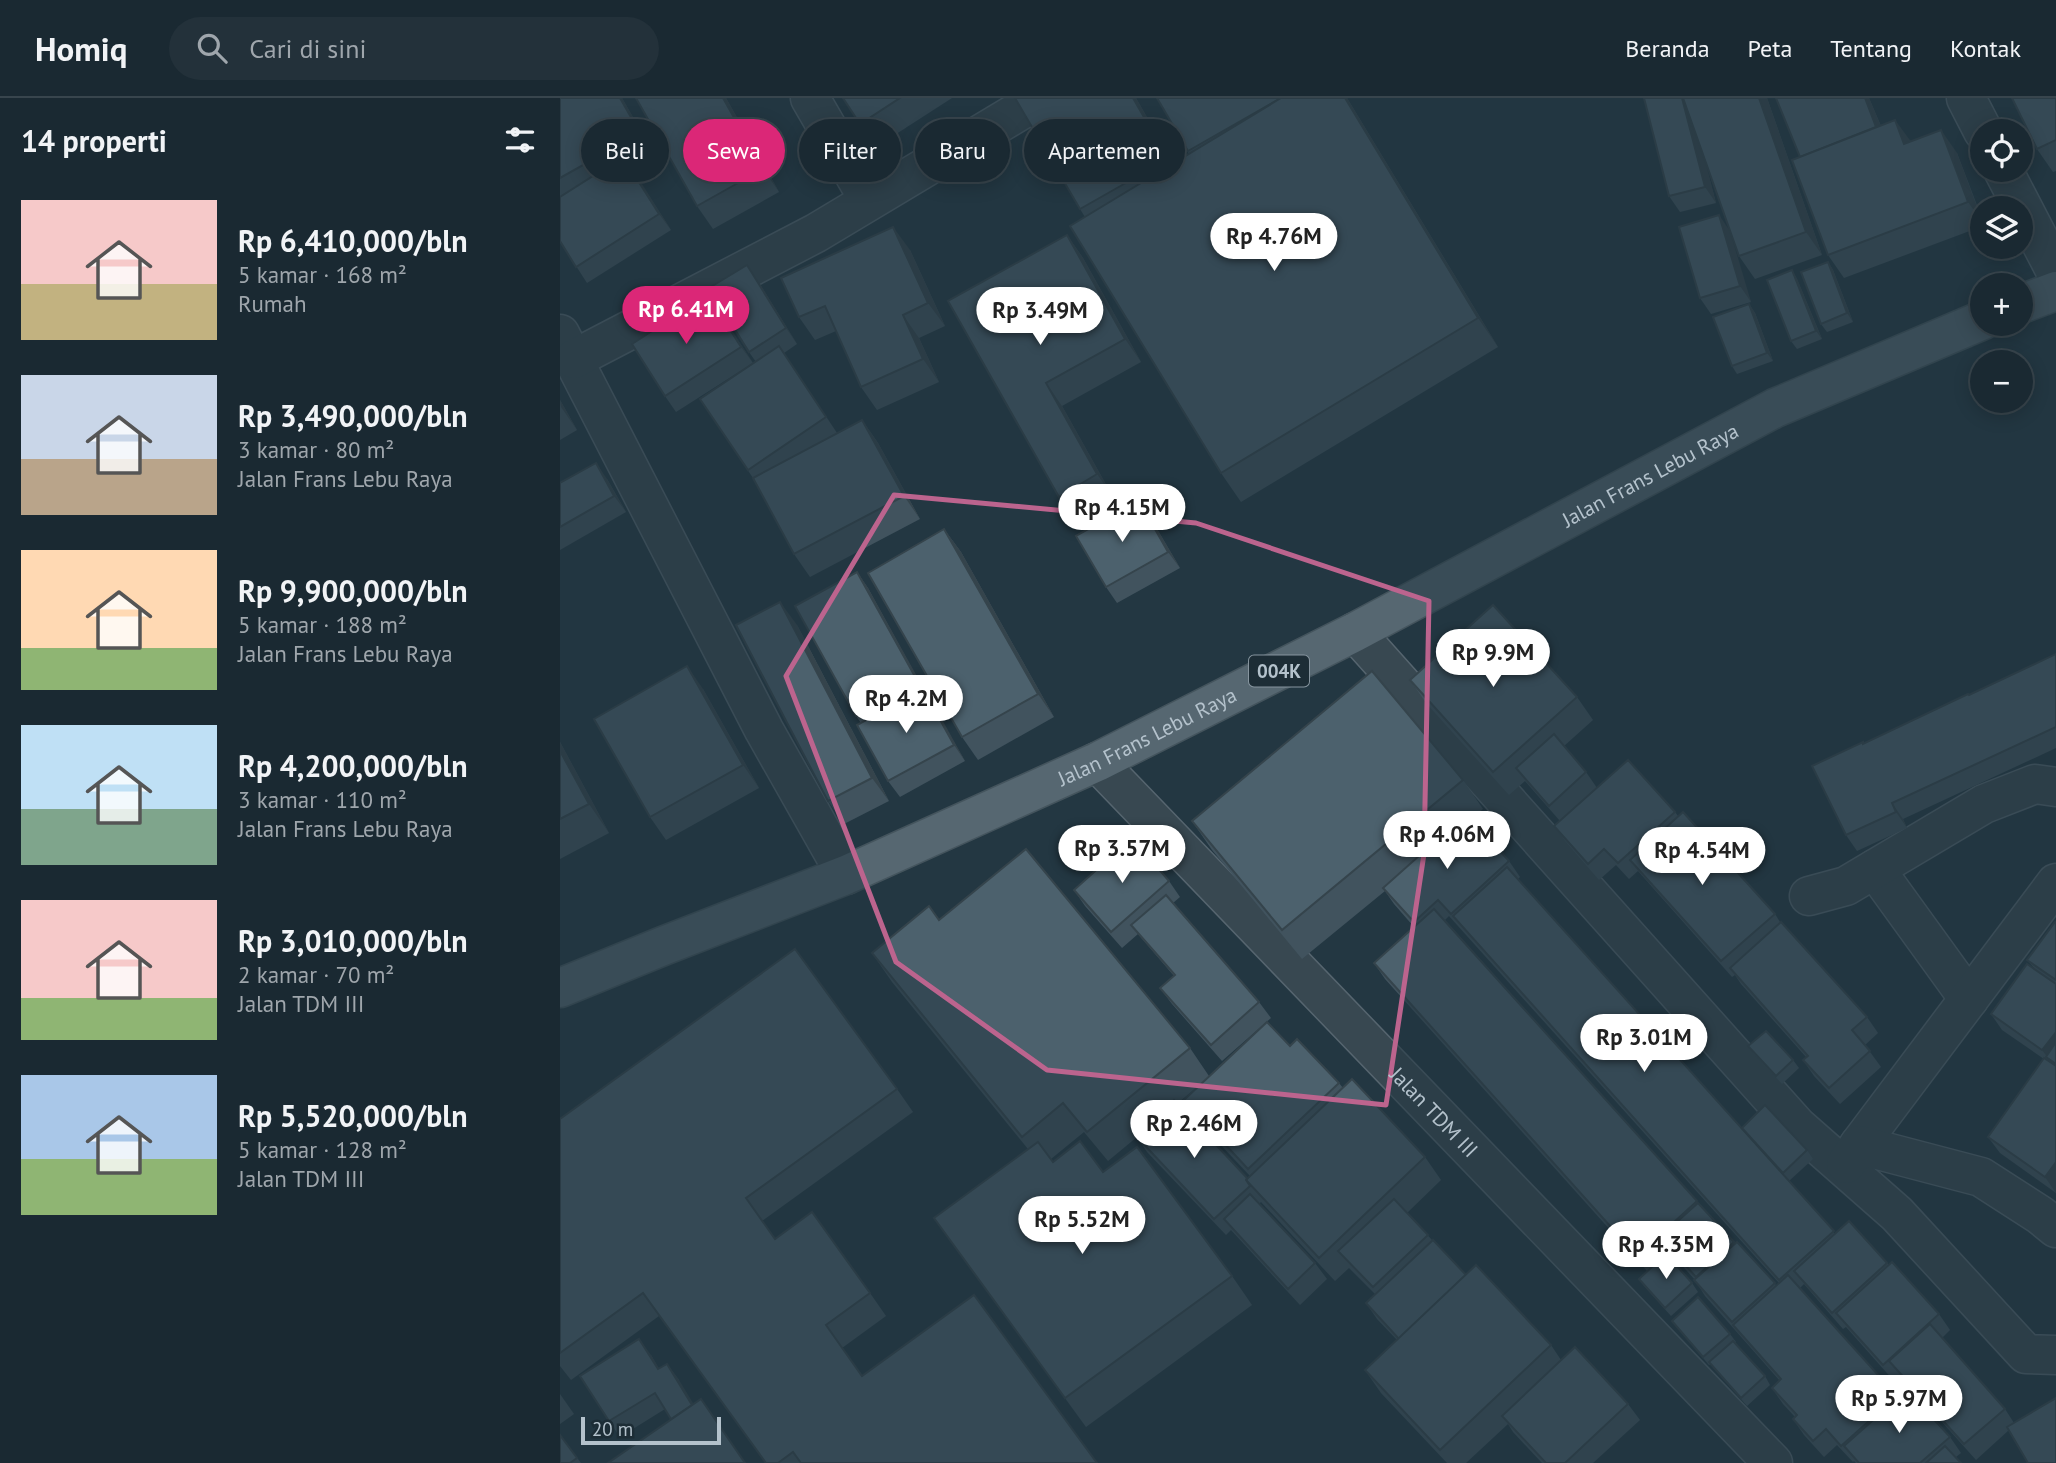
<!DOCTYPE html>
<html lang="id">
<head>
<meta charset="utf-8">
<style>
	:root { --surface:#1a2932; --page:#23313a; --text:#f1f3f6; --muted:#9fa6ac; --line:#38454d; --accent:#db2777 }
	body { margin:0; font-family:"PT Sans",sans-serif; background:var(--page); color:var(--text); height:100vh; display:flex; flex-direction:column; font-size:26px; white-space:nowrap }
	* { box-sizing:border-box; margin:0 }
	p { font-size:23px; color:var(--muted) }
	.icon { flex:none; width:38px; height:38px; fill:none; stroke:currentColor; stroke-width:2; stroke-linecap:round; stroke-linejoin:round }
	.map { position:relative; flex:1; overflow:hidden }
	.panel { display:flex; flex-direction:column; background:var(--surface); width:560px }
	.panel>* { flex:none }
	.top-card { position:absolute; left:21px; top:21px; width:665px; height:63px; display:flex; gap:14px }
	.fabs { position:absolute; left:1410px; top:21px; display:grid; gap:14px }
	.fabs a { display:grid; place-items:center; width:63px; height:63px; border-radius:50%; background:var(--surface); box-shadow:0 4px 18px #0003,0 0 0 2px var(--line); font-size:35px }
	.scale { position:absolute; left:21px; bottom:18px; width:140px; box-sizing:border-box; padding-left:7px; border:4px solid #b4c2cc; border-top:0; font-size:19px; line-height:24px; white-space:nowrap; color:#b4c2cc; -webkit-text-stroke:5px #1d2d36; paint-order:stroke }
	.price { position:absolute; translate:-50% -60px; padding:0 16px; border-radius:24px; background:#fff; color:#222; font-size:23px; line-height:46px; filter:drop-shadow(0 2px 4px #0008) }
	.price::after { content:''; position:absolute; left:50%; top:42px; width:21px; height:16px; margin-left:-10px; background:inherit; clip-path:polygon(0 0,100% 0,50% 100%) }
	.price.selected { background:var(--accent); color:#fff }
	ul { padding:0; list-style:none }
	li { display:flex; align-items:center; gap:21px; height:175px; padding:0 21px }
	li span { display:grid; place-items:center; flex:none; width:196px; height:140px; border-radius:0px; color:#555 }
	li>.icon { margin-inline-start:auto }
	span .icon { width:84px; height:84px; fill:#fffc; stroke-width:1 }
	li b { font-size:30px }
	h2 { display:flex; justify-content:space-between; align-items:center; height:84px; padding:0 21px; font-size:30px }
	.pill { padding:0 24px; border-radius:32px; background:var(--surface); box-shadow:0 4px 18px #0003,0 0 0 2px var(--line); font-size:24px; line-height:63px }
	.pill.selected { background:var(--accent); color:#fff }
	header { display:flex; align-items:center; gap:42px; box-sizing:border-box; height:98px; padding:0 35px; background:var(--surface); border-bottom:2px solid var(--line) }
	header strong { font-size:33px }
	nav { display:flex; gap:38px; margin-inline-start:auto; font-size:24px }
	.search { width:490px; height:63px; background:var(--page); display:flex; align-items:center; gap:18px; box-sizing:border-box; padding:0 24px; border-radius:38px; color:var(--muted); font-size:26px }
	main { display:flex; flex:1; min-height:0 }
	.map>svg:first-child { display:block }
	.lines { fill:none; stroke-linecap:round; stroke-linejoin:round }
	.street-casing { stroke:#56656f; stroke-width:41 }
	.primary-casing { stroke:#44545d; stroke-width:41 }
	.street { stroke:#384851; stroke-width:38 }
	.primary { stroke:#566771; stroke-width:38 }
	.wall { fill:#41535e; fill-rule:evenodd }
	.shaded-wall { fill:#35444c }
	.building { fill:#4c616d; stroke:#35444c; stroke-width:2 }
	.marked { fill:none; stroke:#bc648e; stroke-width:5; stroke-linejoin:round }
	.labels { text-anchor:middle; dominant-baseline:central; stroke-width:6; stroke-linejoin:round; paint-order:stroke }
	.shield { fill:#1d2d36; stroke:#87959f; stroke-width:2 }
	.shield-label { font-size:19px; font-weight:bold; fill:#b4c2cc }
	.street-label { font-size:21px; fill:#b4c2cc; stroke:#1d2d36 }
</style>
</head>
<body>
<header>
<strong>Homiq</strong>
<div class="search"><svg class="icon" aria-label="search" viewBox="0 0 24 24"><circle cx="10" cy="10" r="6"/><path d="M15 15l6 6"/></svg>Cari di sini</div>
<nav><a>Beranda</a><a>Peta</a><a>Tentang</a><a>Kontak</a></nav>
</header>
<main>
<section class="panel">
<h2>14 properti<svg class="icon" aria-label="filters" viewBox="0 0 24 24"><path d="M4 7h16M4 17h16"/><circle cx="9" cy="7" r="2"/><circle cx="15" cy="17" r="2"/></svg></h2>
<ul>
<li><span style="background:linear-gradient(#f6c9c9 60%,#c2b280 0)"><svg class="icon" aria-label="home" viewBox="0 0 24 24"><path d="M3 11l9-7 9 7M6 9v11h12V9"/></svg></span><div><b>Rp 6,410,000/bln</b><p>5 kamar · 168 m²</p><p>Rumah</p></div></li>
<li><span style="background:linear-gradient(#c9d6e8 60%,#b9a48a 0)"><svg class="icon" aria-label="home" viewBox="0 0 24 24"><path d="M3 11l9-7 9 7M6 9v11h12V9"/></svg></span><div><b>Rp 3,490,000/bln</b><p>3 kamar · 80 m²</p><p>Jalan Frans Lebu Raya</p></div></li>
<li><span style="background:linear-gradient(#ffd9b3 70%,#8fb573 0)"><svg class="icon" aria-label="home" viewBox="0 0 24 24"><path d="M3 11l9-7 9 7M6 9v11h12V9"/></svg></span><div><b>Rp 9,900,000/bln</b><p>5 kamar · 188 m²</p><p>Jalan Frans Lebu Raya</p></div></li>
<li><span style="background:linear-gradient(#bfe0f5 60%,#7fa58c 0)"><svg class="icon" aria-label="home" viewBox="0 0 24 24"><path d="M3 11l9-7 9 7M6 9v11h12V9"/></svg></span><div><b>Rp 4,200,000/bln</b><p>3 kamar · 110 m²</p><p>Jalan Frans Lebu Raya</p></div></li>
<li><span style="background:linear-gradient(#f6c9c9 70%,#8fb573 0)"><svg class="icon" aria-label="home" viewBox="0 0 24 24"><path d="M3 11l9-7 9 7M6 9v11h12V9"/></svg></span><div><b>Rp 3,010,000/bln</b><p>2 kamar · 70 m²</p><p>Jalan TDM III</p></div></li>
<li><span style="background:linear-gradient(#a9c7e8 60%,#8fb573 0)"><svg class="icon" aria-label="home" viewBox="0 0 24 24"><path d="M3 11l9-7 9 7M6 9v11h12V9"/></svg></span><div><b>Rp 5,520,000/bln</b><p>5 kamar · 128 m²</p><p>Jalan TDM III</p></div></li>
</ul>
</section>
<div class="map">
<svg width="1496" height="1365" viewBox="0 0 1496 1365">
	<rect width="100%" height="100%" fill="#233742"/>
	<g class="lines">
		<defs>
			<g id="street">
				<path d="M250 0 309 102"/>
				<path d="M1406 0 1423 33"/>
				<path d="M1443 72 1496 174"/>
				<path d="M0 236 204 632 286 777"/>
				<path d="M14 261 256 135 481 0"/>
				<path d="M795 534 1237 1028 1337 1116 1466 1256 1496 1257"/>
				<path id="s1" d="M537 664 1213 1365"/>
				<path d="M1315 771 1409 901"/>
				<path d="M1249 798 1286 788 1424 706 1475 686 1496 689"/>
				<path d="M1299 1047 1496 785"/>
				<path d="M1286 1066 1299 1047 1421 1079 1480 1117 1496 1130"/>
			</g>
			<g id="primary">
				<path d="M1461 206 1496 193"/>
				<path id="s2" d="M0 890 103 848 286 777 537 664 795 534 1215 310 1423 222"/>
			</g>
		</defs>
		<use href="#street" class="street-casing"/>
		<use href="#primary" class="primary-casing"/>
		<use href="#street" class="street"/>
		<use href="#primary" class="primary"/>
	</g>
	<g class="wall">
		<path d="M0 0H62L91 51 67 64 111 132 27 185 0 143Z"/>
		<path d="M76 0H166L219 94 153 131 137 108Z"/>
		<path d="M283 0H392L316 49Z"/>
		<path d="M576 0 613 65 629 56 597 0H787L938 249 681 404 661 375 525 119 520 111Z"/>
		<path d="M1084 0H1207L1262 157 1195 181 1179 158 1144 60 1156 105 1120 114 1109 98Z"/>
		<path d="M1216 0H1309L1321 28 1351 43 1397 55 1423 123V128L1284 180 1268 157 1240 59Z"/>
		<path d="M1496 0V73L1493 74 1477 51Z"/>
		<path d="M1159 117 1191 204 1151 216 1140 200Z"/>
		<path d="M507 137 523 160 581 264 502 308 553 399 515 422 499 399 388 203Z"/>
		<path d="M350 152 385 228 359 240 379 284 317 312 301 289 276 233 255 242 239 219Z"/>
		<path d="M1268 164 1273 172 1293 224 1267 234 1261 226Z"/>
		<path d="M1232 172 1237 181 1262 241 1237 251 1231 243Z"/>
		<path d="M198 183 237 246 224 255 277 335 302 322 318 345 360 421 250 479 234 456 193 380 140 301 196 264 189 254Z"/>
		<path d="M148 197 193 265 116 314 105 298Z"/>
		<path d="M1189 206 1195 215 1213 263 1177 276 1172 268Z"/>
		<path d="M0 302 17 332 0 342Z"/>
		<path d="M47 381 66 414 0 452V385Z"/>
		<path d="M579 403 590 419 620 470 557 505 546 489Z"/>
		<path d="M384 431 401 454 494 619 418 662 402 639Z"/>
		<path d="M297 474 308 490 368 600 405 663 340 699 328 683 301 625 296 618Z"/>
		<path d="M237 527 329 703 284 726 268 703Z"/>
		<path d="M1496 556V650L1343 721 1347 730 1297 753 1286 737 1304 646Z"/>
		<path d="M850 582 1017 599 1033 622 1004 648 1026 674 1037 690 1115 714 1118 718 1215 816 1220 824 1307 919 1318 935 1305 947 1321 969 1280 1006 1254 978 1243 962 1246 959 1181 886 1175 877 1172 879 1078 773 1069 781 1056 767 1039 782 1006 744 994 728 1000 723 965 683 949 697 866 605Z"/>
		<path d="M143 591 199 690 106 742 90 719Z"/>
		<path d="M0 644 49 735 0 761Z"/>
		<path d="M903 682 923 711 911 721 949 763 960 779 958 781 1186 1036 1247 1052 1253 1061 1229 1083 1200 1052 1275 1136 1289 1123 1329 1167 1379 1216 1390 1232 1382 1240 1445 1311 1454 1325 1449 1332 1416 1362 1340 1277 1334 1283 1286 1229 1283 1231 1244 1186 1240 1190 1339 1300 1390 1339 1401 1355 1396 1359 1401 1365H1296L1294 1363 1293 1364 1277 1347 1264 1359 1244 1337 1233 1321 1235 1319 1223 1306 1212 1290 1220 1283 1145 1198 1135 1182 1110 1154 1107 1157 1132 1185 1138 1194 1111 1218 1085 1189 1079 1181 1087 1173 825 881 814 865 854 829 834 806 825 793 742 861 652 752 632 723ZM889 818 1219 1185 1217 1188 1175 1146 885 822Z"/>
		<path d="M609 783 620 799 613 805 699 904 711 920 662 963 612 906 600 890 614 878 578 836 562 850 525 808 514 792Z"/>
		<path d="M379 822 630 950 649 978 730 948 779 985 783 990 865 1059 881 1082 847 1115 872 1142 906 1177 991 1247 1001 1262 1068 1306 1080 1322 1033 1365H982L953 1334 948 1326 906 1365H887L821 1295 805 1272 837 1242 817 1221 806 1205 815 1196 789 1170 775 1183 701 1104 699 1106 755 1165 767 1181 740 1207 671 1132 666 1137 587 1054 577 1039 548 1063 524 1034 491 1061 493 1064 543 1074 672 1178 692 1207 526 1329 374 1120 468 1051 332 884 312 855ZM638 988 624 1002 640 1025 690 1078 687 1080 617 1006Z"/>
		<path d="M1496 825V1095L1440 1055 1428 1039 1484 961 1442 932 1431 916 1474 870 1467 862Z"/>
		<path d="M1188 948 1233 962 1239 970 1222 986 1194 956Z"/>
		<path d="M337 991 353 1014 202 1123 215 1141 310 1195 326 1218 282 1250 302 1278 537 1365H206L99 1218 11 1282 0 1268V1021Z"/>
		<path d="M1112 1223 1170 1236 1176 1244 1175 1245 1205 1278 1210 1287 1187 1308 1151 1266 1149 1267Z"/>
		<path d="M91 1257 99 1271 107 1266 119 1282 105 1311 60 1339 49 1323Z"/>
		<path d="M0 1296 14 1316 0 1326Z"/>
		<path d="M0 1337 21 1365H0Z"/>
	</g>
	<g class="shaded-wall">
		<path d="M60 0H62L91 51 80 35Z"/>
		<path d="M163 0H166L219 94 203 71Z"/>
		<path d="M573 0H576L624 84 608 61Z"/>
		<path d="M785 0H787L938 249 918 220Z"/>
		<path d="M1122 0H1129L1156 105 1145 89Z"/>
		<path d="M1199 0H1207L1262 157 1246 134Z"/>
		<path d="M1305 0H1309L1328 45 1316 29Z"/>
		<path d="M1335 22 1352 45 1344 46Z"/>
		<path d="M1381 32 1397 55 1423 125 1408 104Z"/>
		<path d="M63 59 75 75 111 132 99 116Z"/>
		<path d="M1159 117 1170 133 1191 204 1180 188Z"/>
		<path d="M333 129 350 152 385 228 368 205Z"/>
		<path d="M507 137 523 160 581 264 565 241Z"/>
		<path d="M1268 164 1273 172 1293 224 1287 215Z"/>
		<path d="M187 167 198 183 237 246 226 230Z"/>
		<path d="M1232 172 1237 181 1262 241 1256 233Z"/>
		<path d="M148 197 159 213 193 265 181 249Z"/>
		<path d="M1189 206 1195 215 1213 263 1207 255Z"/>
		<path d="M343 217 359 240 379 284 363 261Z"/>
		<path d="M486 285 502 308 553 399 537 376Z"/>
		<path d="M0 302 17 332 1 309Z"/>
		<path d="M302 322 318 345 360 421 344 398Z"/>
		<path d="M36 365 47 381 66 414 54 398Z"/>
		<path d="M579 403 590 419 620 470 608 454Z"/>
		<path d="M384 431 401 454 494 619 478 596Z"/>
		<path d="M297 474 308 490 369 600 358 584Z"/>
		<path d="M220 504 237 527 329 703 312 680Z"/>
		<path d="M127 568 143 591 199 690 183 667Z"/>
		<path d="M363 591 374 607 405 663 394 647Z"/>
		<path d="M0 644 49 735 29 706 0 653Z"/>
		<path d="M1332 705 1343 721 1347 730 1336 714Z"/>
		<path d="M1496 934V966L1488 960 1482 952Z"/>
		<path d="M1496 1064V1095L1485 1079Z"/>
		<path d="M79 1241 91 1257 109 1287 98 1271Z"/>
		<path d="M107 1266 119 1282 145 1325 134 1309Z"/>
	</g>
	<g class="building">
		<path d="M0 0H60L80 35 0 80Z"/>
		<path d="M76 0H163L203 71 137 108Z"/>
		<path d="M283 0H340L300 26Z"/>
		<path d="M455 0H573L608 61 520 111Z"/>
		<path d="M597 0H721L628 53Z"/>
		<path d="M721 0H785L918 220 661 375 510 128Z"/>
		<path d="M1084 0H1122L1145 89 1109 98Z"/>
		<path d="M1123 0H1199L1246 134 1179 158Z"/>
		<path d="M1216 0H1305L1316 29 1240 59Z"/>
		<path d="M1452 0H1496V42L1477 51Z"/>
		<path d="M1335 22 1344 46 1381 32 1408 104 1268 157 1232 62Z"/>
		<path d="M63 59 99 116 16 169 0 143V99Z"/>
		<path d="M1159 117 1180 188 1140 200 1119 129Z"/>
		<path d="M333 129 368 205 343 217 363 261 301 289 265 208 239 219 221 180Z"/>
		<path d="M507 137 565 241 486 285 537 376 499 399 388 203Z"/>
		<path d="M1268 164 1287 215 1261 226 1241 174Z"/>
		<path d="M187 167 226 230 189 254 149 190Z"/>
		<path d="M1232 172 1256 233 1231 243 1207 182Z"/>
		<path d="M148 197 181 249 105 298 72 246Z"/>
		<path d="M1189 206 1207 255 1172 268 1153 219Z"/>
		<path d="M219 248 266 319 188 372 140 301Z"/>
		<path d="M302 322 344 398 234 456 193 380Z"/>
		<path d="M36 365 54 398 0 429V385Z"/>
		<path d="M579 403 608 454 546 489 516 438Z"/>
		<path d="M384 431 478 596 402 639 308 475Z"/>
		<path d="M297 474 358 584 296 618 235 508Z"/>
		<path d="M220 504 312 680 268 703 176 527Z"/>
		<path d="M933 507 1017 599 933 674 850 582Z"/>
		<path d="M1496 556V629L1332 705 1336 714 1286 737 1252 668 1303 644V646L1408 596 1409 597Z"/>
		<path d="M127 568 183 667 90 719 34 621Z"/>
		<path d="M812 573 903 682 722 832 632 723Z"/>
		<path d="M363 591 394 647 328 683 297 627Z"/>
		<path d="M994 636 1026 674 989 708 956 670Z"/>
		<path d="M0 653 29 706 0 721Z"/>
		<path d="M1068 662 1115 714 1058 765 1044 751 1028 766 994 728Z"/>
		<path d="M1123 714 1215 816 1161 863 1070 762Z"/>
		<path d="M906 716 949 763 891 816 878 802 854 824 823 790Z"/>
		<path d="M572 740 609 783 551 834 514 792Z"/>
		<path d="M466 751 630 950 527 1034 503 1005 462 1039 312 855 369 808 379 822Z"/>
		<path d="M947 769 1274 1133 1219 1182 893 818Z"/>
		<path d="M606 797 699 904 651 947 600 890 615 877 571 827Z"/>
		<path d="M874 811 1137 1103 1077 1158 814 865Z"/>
		<path d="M1221 824 1307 919 1292 932 1310 953 1269 990 1243 962 1248 958 1170 870Z"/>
		<path d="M1495 824 1496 825V882L1467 862Z"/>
		<path d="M235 851 337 991 186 1100 215 1141 252 1114 310 1195 266 1227 302 1278 414 1197 537 1365H241L233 1354 218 1365H206L83 1195 0 1255V1021Z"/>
		<path d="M1467 866 1496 886V934L1482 952 1431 916Z"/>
		<path d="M707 924 730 948 737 941 779 985 688 1071 624 1002Z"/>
		<path d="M1206 933 1233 962 1216 978 1188 948Z"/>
		<path d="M1496 944V966L1486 959Z"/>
		<path d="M1484 960 1496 968V1064L1485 1079 1428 1039Z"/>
		<path d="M792 981 865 1059 759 1160 686 1082Z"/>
		<path d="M614 1002 687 1080 686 1082 690 1088 654 1121 576 1038Z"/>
		<path d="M1205 1007 1247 1052 1223 1075 1182 1030Z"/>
		<path d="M520 1043 543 1074 577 1049 672 1178 505 1300 374 1120 478 1044 493 1064Z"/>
		<path d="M690 1096 755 1165 728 1191 664 1121Z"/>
		<path d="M834 1101 868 1137 813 1189 778 1153Z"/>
		<path d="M1138 1105 1174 1144 1136 1179 1100 1139Z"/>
		<path d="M1289 1123 1327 1165 1272 1215 1234 1173Z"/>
		<path d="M873 1142 906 1177 839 1241 806 1205Z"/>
		<path d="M1177 1144 1215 1185 1172 1224 1134 1182Z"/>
		<path d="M1106 1156 1132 1185 1105 1210 1079 1181Z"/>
		<path d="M1332 1164 1379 1216 1323 1267 1276 1215Z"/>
		<path d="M916 1167 991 1247 880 1352 805 1272Z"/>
		<path d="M1228 1177 1337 1298 1281 1348 1266 1331 1253 1343 1233 1321 1237 1317 1212 1290 1221 1281 1173 1227Z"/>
		<path d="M1138 1199 1170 1236 1143 1259 1112 1223Z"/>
		<path d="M1370 1226 1445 1311 1404 1346 1329 1263Z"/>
		<path d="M79 1241 98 1271 107 1266 132 1307 111 1321 95 1295 49 1323 20 1278Z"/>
		<path d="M1173 1243 1205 1278 1181 1300 1149 1264Z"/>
		<path d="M1015 1249 1068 1306 1005 1365H986L942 1318Z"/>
		<path d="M1347 1292 1390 1339 1360 1365H1299L1284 1348Z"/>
		<path d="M1496 1300V1365H1468L1447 1329Z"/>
		<path d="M141 1301 185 1365H48Z"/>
		<path d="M0 1337 17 1360 10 1365H0Z"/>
		<path d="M1385 1348 1401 1365H1366Z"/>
	</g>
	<path d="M0 0H1496V1365H0ZM334 397 636 425 869 503 864 756 826 1007 487 972 336 864 226 578Z" fill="#233742" fill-opacity=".55" fill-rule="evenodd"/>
	<path class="marked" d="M334 397 636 425 869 503 864 756 826 1007 487 972 336 864 226 578Z"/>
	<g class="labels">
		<rect class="shield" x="689" y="557.5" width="60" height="31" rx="5"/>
		<g class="shield-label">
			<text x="719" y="573">004K</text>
		</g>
		<g class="street-label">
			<text stroke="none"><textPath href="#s2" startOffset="1206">Jalan Frans Lebu Raya</textPath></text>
			<text stroke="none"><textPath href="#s2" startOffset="639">Jalan Frans Lebu Raya</textPath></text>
			<text stroke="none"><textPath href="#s1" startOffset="486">Jalan TDM III</textPath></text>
		</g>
	</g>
</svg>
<div class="fabs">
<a><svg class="icon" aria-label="locate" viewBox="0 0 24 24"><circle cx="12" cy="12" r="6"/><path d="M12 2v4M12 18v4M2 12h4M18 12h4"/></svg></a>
<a><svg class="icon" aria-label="layers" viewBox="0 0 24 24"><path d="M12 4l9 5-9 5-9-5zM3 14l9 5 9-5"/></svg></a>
<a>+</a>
<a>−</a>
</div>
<div class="scale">20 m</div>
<b class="price" style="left:714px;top:175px">Rp 4.76M</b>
<b class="price selected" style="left:126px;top:248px">Rp 6.41M</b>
<b class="price" style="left:480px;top:249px">Rp 3.49M</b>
<b class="price" style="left:562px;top:446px">Rp 4.15M</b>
<b class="price" style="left:933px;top:591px">Rp 9.9M</b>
<b class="price" style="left:346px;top:637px">Rp 4.2M</b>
<b class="price" style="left:887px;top:773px">Rp 4.06M</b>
<b class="price" style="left:562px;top:787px">Rp 3.57M</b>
<b class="price" style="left:1142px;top:789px">Rp 4.54M</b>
<b class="price" style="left:1084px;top:976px">Rp 3.01M</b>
<b class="price" style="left:634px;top:1062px">Rp 2.46M</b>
<b class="price" style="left:522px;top:1158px">Rp 5.52M</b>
<b class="price" style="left:1106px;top:1183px">Rp 4.35M</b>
<b class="price" style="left:1339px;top:1337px">Rp 5.97M</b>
<div class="top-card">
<a class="pill">Beli</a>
<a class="pill selected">Sewa</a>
<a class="pill">Filter</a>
<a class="pill">Baru</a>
<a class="pill">Apartemen</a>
</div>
</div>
</main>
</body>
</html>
